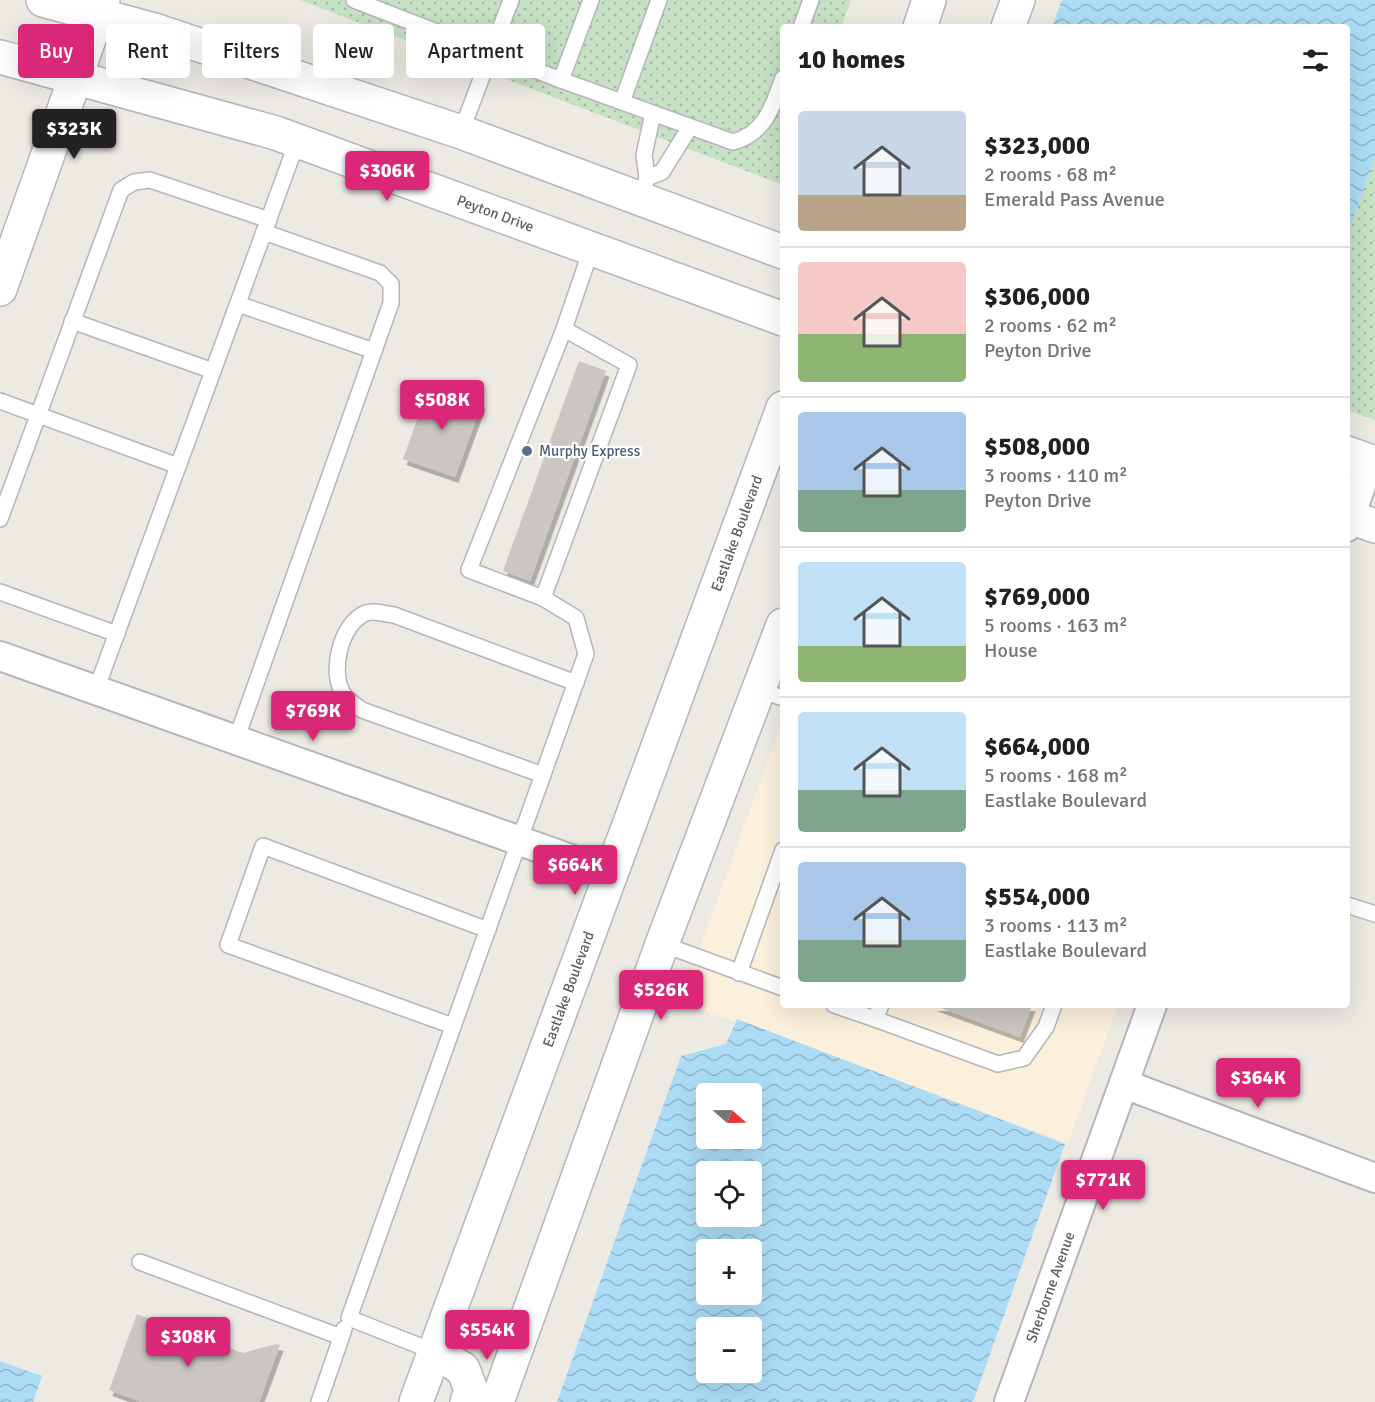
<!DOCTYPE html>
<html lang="en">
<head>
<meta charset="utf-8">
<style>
	:root { --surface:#fff; --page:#f2f2f2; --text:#202124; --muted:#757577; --line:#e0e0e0; --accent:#db2777 }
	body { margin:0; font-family:Signika,sans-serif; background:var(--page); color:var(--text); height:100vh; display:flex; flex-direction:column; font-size:22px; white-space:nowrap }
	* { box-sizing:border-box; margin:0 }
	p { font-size:20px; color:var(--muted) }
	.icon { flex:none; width:33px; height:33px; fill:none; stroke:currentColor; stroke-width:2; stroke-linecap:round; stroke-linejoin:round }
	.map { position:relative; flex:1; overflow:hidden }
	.sheet { position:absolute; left:780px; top:24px; width:570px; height:984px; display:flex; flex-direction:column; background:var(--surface); border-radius:6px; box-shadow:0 6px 24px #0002 }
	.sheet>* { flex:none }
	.hud { position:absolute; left:18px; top:24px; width:570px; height:54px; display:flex; gap:12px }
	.needle { width:39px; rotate:110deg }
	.tools { position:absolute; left:696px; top:1083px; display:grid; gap:12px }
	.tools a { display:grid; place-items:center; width:66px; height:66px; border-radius:6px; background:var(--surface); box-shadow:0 6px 24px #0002; font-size:30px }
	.price { position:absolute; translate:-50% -51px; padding:0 14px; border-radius:6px; background:var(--accent); color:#fff; font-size:20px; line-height:39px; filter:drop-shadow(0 2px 3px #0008) }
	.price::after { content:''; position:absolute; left:50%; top:36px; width:18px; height:14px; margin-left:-9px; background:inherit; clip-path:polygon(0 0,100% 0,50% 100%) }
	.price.current { background:#222; color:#fff }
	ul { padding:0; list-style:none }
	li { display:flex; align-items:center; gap:18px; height:150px; padding:0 18px }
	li+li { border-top:2px solid var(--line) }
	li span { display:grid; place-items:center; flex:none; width:168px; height:120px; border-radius:6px; color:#555 }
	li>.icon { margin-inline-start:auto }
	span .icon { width:72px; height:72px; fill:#fffc; stroke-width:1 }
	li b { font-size:26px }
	h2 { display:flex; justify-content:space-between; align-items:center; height:72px; padding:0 18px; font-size:26px }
	.pill { padding:0 21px; border-radius:6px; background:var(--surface); box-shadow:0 6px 24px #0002; font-size:21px; line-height:54px }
	.pill.current { background:var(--accent); color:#fff }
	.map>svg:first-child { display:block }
	.commercial { fill:#faf0dc }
	.grass { fill:url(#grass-dots) }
	.water { fill:url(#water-waves); fill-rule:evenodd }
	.building { fill:#cac7c2; filter:url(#shadow) }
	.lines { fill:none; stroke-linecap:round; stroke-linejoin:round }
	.lane-casing { stroke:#b4b6b9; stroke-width:18 }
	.street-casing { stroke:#b4b6b9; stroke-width:32 }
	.secondary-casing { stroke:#b3b7ba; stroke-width:36 }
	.lane { stroke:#fff; stroke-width:15 }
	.street { stroke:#fff; stroke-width:28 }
	.secondary { stroke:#fff; stroke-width:33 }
	.service-dot { fill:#5c6f8a; stroke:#fff; stroke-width:2 }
	.labels { text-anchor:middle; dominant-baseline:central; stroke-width:4.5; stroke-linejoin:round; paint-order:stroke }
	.street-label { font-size:15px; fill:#5c6063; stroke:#fff }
	.service-label { font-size:15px; fill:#4e5e75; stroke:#fff; text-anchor:start }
</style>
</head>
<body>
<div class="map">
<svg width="1375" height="1402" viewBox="0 0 1375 1402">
	<defs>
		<pattern id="grass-dots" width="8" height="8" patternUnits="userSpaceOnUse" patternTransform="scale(1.5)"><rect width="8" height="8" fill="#c6e1c3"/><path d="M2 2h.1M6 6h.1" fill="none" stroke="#a4baa2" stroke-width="1.8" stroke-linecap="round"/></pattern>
		<pattern id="water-waves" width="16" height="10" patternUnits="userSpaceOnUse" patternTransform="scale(1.5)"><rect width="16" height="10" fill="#acdcf5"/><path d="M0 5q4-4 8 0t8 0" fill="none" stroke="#8fb6ca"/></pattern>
		<filter id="shadow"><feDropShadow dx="3.5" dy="6" stdDeviation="0" flood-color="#0004"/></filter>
	</defs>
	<rect width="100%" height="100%" fill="#edeae4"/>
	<path class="commercial" d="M783 719V1005H1118L1068 1143 680 1002Z"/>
	<g class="grass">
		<path d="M300 0H851L841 27H783V185Z"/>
		<path d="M1375 158V420L1347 410V236Z"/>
	</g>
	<g class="water">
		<path d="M1062 0H1375V158L1347 236V27H1052Z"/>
		<path d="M737 1019 1065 1144 973 1402H557L681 1056 726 1044ZM706 1094H752V1138H706ZM706 1172H752V1216H706ZM706 1250H752V1294H706ZM706 1328H752V1372H706Z"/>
		<path d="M0 1361 42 1376 33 1402H0Z"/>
	</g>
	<g class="building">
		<path d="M579 361 606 371 530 581 503 571Z"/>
		<path d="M430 384 482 403 455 477 403 459Z"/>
		<path d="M933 1005H1032L1020 1037Z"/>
		<path d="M137 1314 243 1353 276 1344 280 1345 259 1402H142L109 1390Z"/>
	</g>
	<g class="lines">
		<defs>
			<g id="lane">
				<path d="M354 0 561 80 591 0"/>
				<path d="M801 27 811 0"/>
				<path d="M561 80 733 142C765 134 773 106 783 78"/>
				<path d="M622 102 659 0"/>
				<path d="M461 132 511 0"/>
				<path d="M647 178 662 172 690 127"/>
				<path d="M642 197 647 178 644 155 653 113"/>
				<path d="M238 304 374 351"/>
				<path d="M72 321 213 371"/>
				<path d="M0 401 178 466"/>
				<path d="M0 519 121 190 134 182 150 180 269 220"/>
				<path d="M0 592 117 634"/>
				<path d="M543 598 629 365 564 329"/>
				<path d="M96 690 297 142"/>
				<path d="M759 690 783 698"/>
				<path d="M236 740 391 303V284L380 273 264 232"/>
				<path d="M543 775 362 710C357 706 348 701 344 695 329 674 340 623 366 613 373 610 386 614 394 615L576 683"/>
				<path d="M1347 905 1375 914"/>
				<path d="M662 944 783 988"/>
				<path d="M739 973 783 850"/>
				<path d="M834 1005 875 1019 881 1005"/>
				<path d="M875 1019 998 1064 1024 1058 1046 1027 1054 1005"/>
				<path d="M453 1026 228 945 263 846 488 930"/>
				<path d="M140 1262 341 1337"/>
				<path d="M435 1352 349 1318 586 654 576 618 543 598 469 570 564 329 591 250"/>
				<path d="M319 1402 344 1329"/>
			</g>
			<g id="street">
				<path d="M1347 527 1369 461"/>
				<path d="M0 656 610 873"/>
				<path d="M1124 1084 1375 1178"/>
				<path id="s1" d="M1009 1402 1152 1005"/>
			</g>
			<g id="secondary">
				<path d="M43 0 154 30 461 132 783 252"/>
				<path d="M920 27 929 0"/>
				<path d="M1008 27 1018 0"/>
				<path id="s2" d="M0 57 276 133 783 319"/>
				<path d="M0 289 103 0"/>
				<path d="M1347 453 1375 463"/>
				<path d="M1347 516 1375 526"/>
				<path d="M435 1352 463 1369 471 1390 467 1402"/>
				<path id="s3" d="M416 1402 783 408"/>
				<path d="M497 1402 662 944 783 625"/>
			</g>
		</defs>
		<use href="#lane" class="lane-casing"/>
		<use href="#street" class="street-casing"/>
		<use href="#secondary" class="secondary-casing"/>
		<use href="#lane" class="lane"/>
		<use href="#street" class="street"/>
		<use href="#secondary" class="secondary"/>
	</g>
	<circle class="service-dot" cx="527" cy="451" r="6"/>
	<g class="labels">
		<g class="street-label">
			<text stroke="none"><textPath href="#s2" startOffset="520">Peyton Drive</textPath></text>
			<text stroke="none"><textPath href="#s3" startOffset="926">Eastlake Boulevard</textPath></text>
			<text stroke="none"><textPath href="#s3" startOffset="440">Eastlake Boulevard</textPath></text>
			<text stroke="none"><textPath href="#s1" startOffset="122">Sherborne Avenue</textPath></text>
		</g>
		<g class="service-label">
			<text x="539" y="451">Murphy Express</text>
		</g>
	</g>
</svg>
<div class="tools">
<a><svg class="needle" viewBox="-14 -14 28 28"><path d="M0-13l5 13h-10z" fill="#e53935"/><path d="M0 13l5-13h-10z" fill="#757577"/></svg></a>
<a><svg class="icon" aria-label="locate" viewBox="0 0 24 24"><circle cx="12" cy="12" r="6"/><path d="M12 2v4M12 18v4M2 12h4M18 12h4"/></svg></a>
<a>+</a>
<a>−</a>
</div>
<b class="price current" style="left:74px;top:160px">$323K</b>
<b class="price" style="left:387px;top:202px">$306K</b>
<b class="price" style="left:442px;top:431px">$508K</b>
<b class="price" style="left:313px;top:742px">$769K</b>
<b class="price" style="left:575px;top:896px">$664K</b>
<b class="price" style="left:661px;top:1021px">$526K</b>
<b class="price" style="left:1258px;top:1109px">$364K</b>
<b class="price" style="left:1103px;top:1211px">$771K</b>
<b class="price" style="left:487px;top:1361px">$554K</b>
<b class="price" style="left:188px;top:1368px">$308K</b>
<div class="hud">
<a class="pill current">Buy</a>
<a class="pill">Rent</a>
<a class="pill">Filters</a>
<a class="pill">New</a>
<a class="pill">Apartment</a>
</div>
<section class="sheet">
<h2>10 homes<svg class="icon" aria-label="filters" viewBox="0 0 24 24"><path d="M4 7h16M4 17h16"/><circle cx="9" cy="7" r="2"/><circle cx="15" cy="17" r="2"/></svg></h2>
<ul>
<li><span style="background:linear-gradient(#c9d6e8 70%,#b9a48a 0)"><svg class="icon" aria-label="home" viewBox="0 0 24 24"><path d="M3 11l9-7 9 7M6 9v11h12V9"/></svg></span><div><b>$323,000</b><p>2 rooms · 68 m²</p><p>Emerald Pass Avenue</p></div></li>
<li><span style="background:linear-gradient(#f6c9c9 60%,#8fb573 0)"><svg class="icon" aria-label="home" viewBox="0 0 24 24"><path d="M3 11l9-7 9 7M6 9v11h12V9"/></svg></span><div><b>$306,000</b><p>2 rooms · 62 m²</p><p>Peyton Drive</p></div></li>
<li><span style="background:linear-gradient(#a9c7e8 65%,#7fa58c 0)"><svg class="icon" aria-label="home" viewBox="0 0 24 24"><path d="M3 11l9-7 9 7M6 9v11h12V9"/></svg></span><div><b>$508,000</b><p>3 rooms · 110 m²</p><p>Peyton Drive</p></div></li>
<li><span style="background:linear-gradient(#bfe0f5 70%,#8fb573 0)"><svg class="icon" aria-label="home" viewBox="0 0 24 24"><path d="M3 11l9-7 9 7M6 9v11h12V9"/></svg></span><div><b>$769,000</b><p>5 rooms · 163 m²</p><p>House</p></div></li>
<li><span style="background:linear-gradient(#bfe0f5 65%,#7fa58c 0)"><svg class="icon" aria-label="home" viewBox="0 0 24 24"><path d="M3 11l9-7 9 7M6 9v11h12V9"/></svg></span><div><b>$664,000</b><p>5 rooms · 168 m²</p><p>Eastlake Boulevard</p></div></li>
<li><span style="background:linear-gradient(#a9c7e8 65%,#7fa58c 0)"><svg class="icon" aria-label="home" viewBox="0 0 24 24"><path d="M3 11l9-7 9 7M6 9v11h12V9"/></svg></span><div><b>$554,000</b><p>3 rooms · 113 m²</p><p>Eastlake Boulevard</p></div></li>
</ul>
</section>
</div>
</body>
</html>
